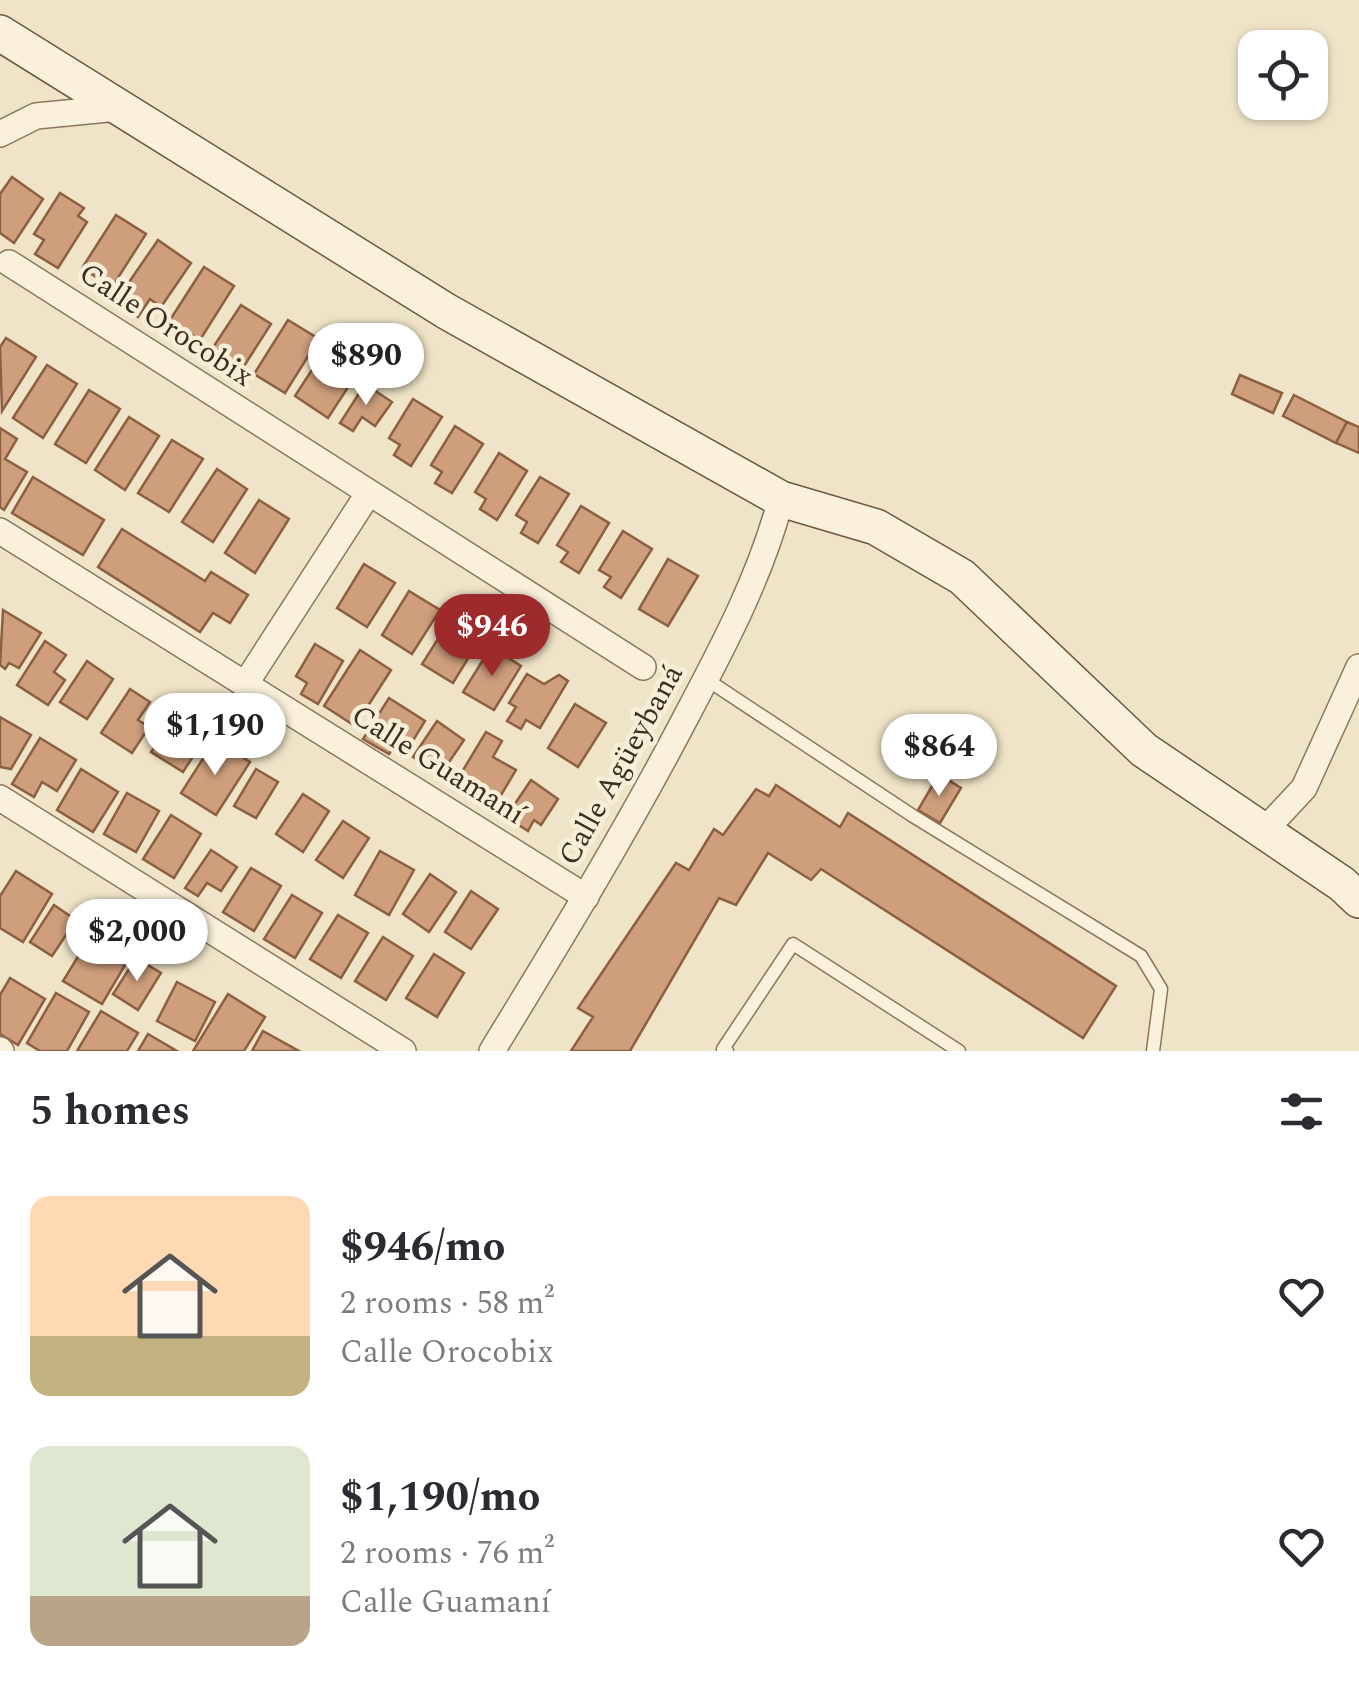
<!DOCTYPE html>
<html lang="en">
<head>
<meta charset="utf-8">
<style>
	:root { --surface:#fff; --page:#f7f7f7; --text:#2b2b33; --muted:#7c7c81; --accent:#9e2a2b }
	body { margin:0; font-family:Spectral,serif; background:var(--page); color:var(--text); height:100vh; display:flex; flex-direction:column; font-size:38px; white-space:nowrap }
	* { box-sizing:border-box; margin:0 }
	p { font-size:32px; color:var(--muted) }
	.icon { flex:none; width:55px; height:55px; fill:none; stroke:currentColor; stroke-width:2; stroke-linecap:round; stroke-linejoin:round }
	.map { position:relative; height:1051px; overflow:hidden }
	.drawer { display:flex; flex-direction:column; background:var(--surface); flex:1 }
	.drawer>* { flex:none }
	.buttons { position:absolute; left:1238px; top:30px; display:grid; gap:20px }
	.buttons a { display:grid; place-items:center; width:90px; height:90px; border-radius:20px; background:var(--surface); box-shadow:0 2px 8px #0004; font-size:50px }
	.price { position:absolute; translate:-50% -85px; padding:0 22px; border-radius:35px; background:#fff; color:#222; font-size:32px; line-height:65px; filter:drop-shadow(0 2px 5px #0008) }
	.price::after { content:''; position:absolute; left:50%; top:60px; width:30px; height:22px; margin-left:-15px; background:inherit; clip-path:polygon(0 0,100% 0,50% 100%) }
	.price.current { background:var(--accent); color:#fff }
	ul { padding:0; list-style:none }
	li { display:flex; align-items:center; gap:30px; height:250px; padding:0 30px }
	li span { display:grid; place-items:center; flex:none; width:280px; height:200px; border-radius:20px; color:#555 }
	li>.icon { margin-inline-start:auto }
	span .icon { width:120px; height:120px; fill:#fffc; stroke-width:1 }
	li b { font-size:42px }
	h2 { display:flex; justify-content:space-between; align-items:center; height:120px; padding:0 30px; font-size:42px }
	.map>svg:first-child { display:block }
	.building { fill:#cf9f7d; stroke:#8d5f41; stroke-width:2.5 }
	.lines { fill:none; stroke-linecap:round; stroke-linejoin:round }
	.lane-casing { stroke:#8d765c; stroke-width:15 }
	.street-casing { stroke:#8d765c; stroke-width:28 }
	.secondary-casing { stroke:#6f573f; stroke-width:38 }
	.lane { stroke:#faf1dc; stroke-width:12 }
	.street { stroke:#faf1dc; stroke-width:25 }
	.secondary { stroke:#faf1dc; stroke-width:35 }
	.labels { text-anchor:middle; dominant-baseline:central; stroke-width:9; stroke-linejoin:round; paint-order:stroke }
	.street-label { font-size:30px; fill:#3d2e20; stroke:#f7eed8 }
</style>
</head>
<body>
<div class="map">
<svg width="1359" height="1051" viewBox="0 0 1359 1051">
	<rect width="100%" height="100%" fill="#f0e4c8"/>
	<g class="building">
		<path d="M12 177 43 199 14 243 0 233V194Z"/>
		<path d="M60 193 84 208 78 216 87 222 58 268 35 254 44 240 34 234Z"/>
		<path d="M116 215 146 234 112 287 82 268Z"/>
		<path d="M158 240 191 263 161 307 150 299 138 317 116 301Z"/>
		<path d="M204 267 234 286 200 340 170 320Z"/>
		<path d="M241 305 271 324 237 377 206 358Z"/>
		<path d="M288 320 319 339 285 393 254 374Z"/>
		<path d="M6 338 36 357 2 411 0 347Z"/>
		<path d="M319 359 352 381 328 418 295 396Z"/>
		<path d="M47 365 77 384 43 438 13 418Z"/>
		<path d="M1240 375 1282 393 1273 413 1232 394Z"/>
		<path d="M365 384 392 402 375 426 362 417 353 431 340 423Z"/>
		<path d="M89 390 120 409 86 463 55 444Z"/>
		<path d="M1294 395 1347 422 1336 443 1283 416Z"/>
		<path d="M413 399 442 417 411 466 394 455 400 445 389 438Z"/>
		<path d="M129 417 159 436 125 490 95 470Z"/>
		<path d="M1347 422 1359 427V453L1336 443Z"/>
		<path d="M455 426 483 444 452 493 435 483 442 472 431 465Z"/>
		<path d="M0 428 17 439 5 459 27 472 4 510 0 507Z"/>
		<path d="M172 440 203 459 169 512 138 493Z"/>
		<path d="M499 453 527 471 497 520 480 509 486 499 475 492Z"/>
		<path d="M217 469 247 489 213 542 182 522Z"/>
		<path d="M33 477 104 520 83 555 12 513Z"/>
		<path d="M540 477 569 494 538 543 521 533 527 522 516 515Z"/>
		<path d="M259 500 289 519 255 573 225 553Z"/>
		<path d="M581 506 609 523 579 573 561 562 568 552 557 545Z"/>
		<path d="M122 529 205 581 211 572 248 595 230 623 213 613 200 632 98 567Z"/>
		<path d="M623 531 652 549 621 598 604 587 611 577 599 570Z"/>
		<path d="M668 559 698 576 668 626 639 609Z"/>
		<path d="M364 564 395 583 367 627 337 608Z"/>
		<path d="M409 591 440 610 412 654 382 635Z"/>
		<path d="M3 610 41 633 19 668 9 663 5 669 0 665Z"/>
		<path d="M450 620 480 639 453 683 422 664Z"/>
		<path d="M45 641 66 655 54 672 65 680 48 705 17 685Z"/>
		<path d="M315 644 343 661 318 704 301 694 307 683 296 676Z"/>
		<path d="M491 647 521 666 494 710 463 692Z"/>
		<path d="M360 650 391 670 355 726 324 706Z"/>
		<path d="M87 661 113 679 87 719 60 702Z"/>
		<path d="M527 674 544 684 559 675 568 681 540 728 526 720 521 729 507 721 516 707 509 703Z"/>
		<path d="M130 689 150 702 138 720 149 727 132 753 101 733Z"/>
		<path d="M389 698 425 721 406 752 395 745 389 754 363 739Z"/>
		<path d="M575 704 606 723 578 767 548 748Z"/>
		<path d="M0 717 31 735 11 769 0 767Z"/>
		<path d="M173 718 205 738 183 772 151 752Z"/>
		<path d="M437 721 464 740 447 765 440 761 433 771 413 757Z"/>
		<path d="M486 732 502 741 493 757 516 770 498 800 487 793 482 802 454 785Z"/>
		<path d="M40 738 76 760 57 791 42 782 34 797 12 784Z"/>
		<path d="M215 740 250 762 216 815 181 793Z"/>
		<path d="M81 769 118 792 93 832 57 810Z"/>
		<path d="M256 769 278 782 256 818 234 806Z"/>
		<path d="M939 774 961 788 940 823 918 810Z"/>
		<path d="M531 780 558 799 541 825 534 820 528 831 506 817Z"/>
		<path d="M776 785 840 827 848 813 1116 986 1083 1038 821 869 811 880 768 853 736 905 719 898 630 1051H571L593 1017 578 1008 676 863 689 870 714 829 723 835 756 789 769 796Z"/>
		<path d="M127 793 159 811 136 852 104 834Z"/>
		<path d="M303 794 329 811 303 852 276 834Z"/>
		<path d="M171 815 201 834 174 878 143 859Z"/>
		<path d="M343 821 369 838 343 878 316 860Z"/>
		<path d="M211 850 237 867 221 891 207 883 198 896 185 888Z"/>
		<path d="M380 851 414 870 389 915 355 895Z"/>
		<path d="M251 868 281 886 254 931 223 912Z"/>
		<path d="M16 871 52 894 23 942 0 928V896Z"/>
		<path d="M430 874 456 892 429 932 403 914Z"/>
		<path d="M471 891 498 909 471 949 445 932Z"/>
		<path d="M292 895 322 913 295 958 264 939Z"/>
		<path d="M54 905 76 920 52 956 30 942Z"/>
		<path d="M338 915 368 933 341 978 310 959Z"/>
		<path d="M96 927 134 950 102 1004 63 981Z"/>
		<path d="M383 937 413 956 386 1000 355 981Z"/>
		<path d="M434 954 464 973 437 1017 406 998Z"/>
		<path d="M136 958 161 973 138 1010 113 994Z"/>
		<path d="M10 978 45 999 18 1045 0 1034V995Z"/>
		<path d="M177 982 215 1002 195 1041 157 1021Z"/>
		<path d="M56 993 89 1012 67 1051H40L27 1043Z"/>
		<path d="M228 994 265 1017 244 1051H193Z"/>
		<path d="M101 1011 138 1033 127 1051H77Z"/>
		<path d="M263 1031 299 1051H252Z"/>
		<path d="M148 1034 177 1051H138Z"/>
	</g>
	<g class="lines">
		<defs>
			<g id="lane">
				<path d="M706 679 913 816 1141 956 1161 989 1153 1051"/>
				<path d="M727 1051 723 1049 793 944 959 1051"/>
			</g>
			<g id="street">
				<path d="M0 134 36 116 118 108"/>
				<path d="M9 263 643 667"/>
				<path d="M0 531 586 897"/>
				<path d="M246 683 368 494"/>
				<path d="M0 798 403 1051"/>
				<path d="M1264 831 1304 788 1359 667"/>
				<path d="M0 1050 1 1051"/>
				<path d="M492 1051C560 940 627 830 687 715 724 645 761 575 781 499"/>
			</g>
			<path id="secondary" d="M0 33 446 311 781 499 876 527 962 577 1144 750 1342 884 1359 900"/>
		</defs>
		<use href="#lane" class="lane-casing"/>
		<use href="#street" class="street-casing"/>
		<use href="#secondary" class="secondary-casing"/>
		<use href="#lane" class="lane"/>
		<use href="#street" class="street"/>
		<use href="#secondary" class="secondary"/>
	</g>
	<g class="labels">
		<g class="street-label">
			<text transform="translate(166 325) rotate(33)">Calle Orocobix</text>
			<text transform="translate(438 765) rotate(32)">Calle Guamaní</text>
			<text transform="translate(621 765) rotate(-61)">Calle Agüeybaná</text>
		</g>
	</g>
</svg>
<div class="buttons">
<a><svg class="icon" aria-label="locate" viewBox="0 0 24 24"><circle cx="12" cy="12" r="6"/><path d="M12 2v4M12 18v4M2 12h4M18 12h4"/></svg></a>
</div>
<b class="price" style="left:366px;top:408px">$890</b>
<b class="price current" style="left:492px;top:679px">$946</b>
<b class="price" style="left:215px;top:778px">$1,190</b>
<b class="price" style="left:939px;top:799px">$864</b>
<b class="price" style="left:137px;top:984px">$2,000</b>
</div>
<section class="drawer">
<h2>5 homes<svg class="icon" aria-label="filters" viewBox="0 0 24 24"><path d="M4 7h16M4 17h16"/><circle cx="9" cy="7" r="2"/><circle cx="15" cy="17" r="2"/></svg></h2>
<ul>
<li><span style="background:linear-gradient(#ffd9b3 70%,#c2b280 0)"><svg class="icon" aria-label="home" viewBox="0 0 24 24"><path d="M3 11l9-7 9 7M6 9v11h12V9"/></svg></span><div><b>$946/mo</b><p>2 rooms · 58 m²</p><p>Calle Orocobix</p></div><svg class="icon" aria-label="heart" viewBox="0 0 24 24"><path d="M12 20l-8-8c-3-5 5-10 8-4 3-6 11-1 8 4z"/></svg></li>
<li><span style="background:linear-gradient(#dfe7d0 75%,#b9a48a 0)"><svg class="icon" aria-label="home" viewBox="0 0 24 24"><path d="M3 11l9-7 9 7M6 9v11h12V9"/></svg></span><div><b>$1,190/mo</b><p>2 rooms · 76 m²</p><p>Calle Guamaní</p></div><svg class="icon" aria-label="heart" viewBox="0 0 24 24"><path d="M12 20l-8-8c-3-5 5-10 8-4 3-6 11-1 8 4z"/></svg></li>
</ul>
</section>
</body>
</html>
